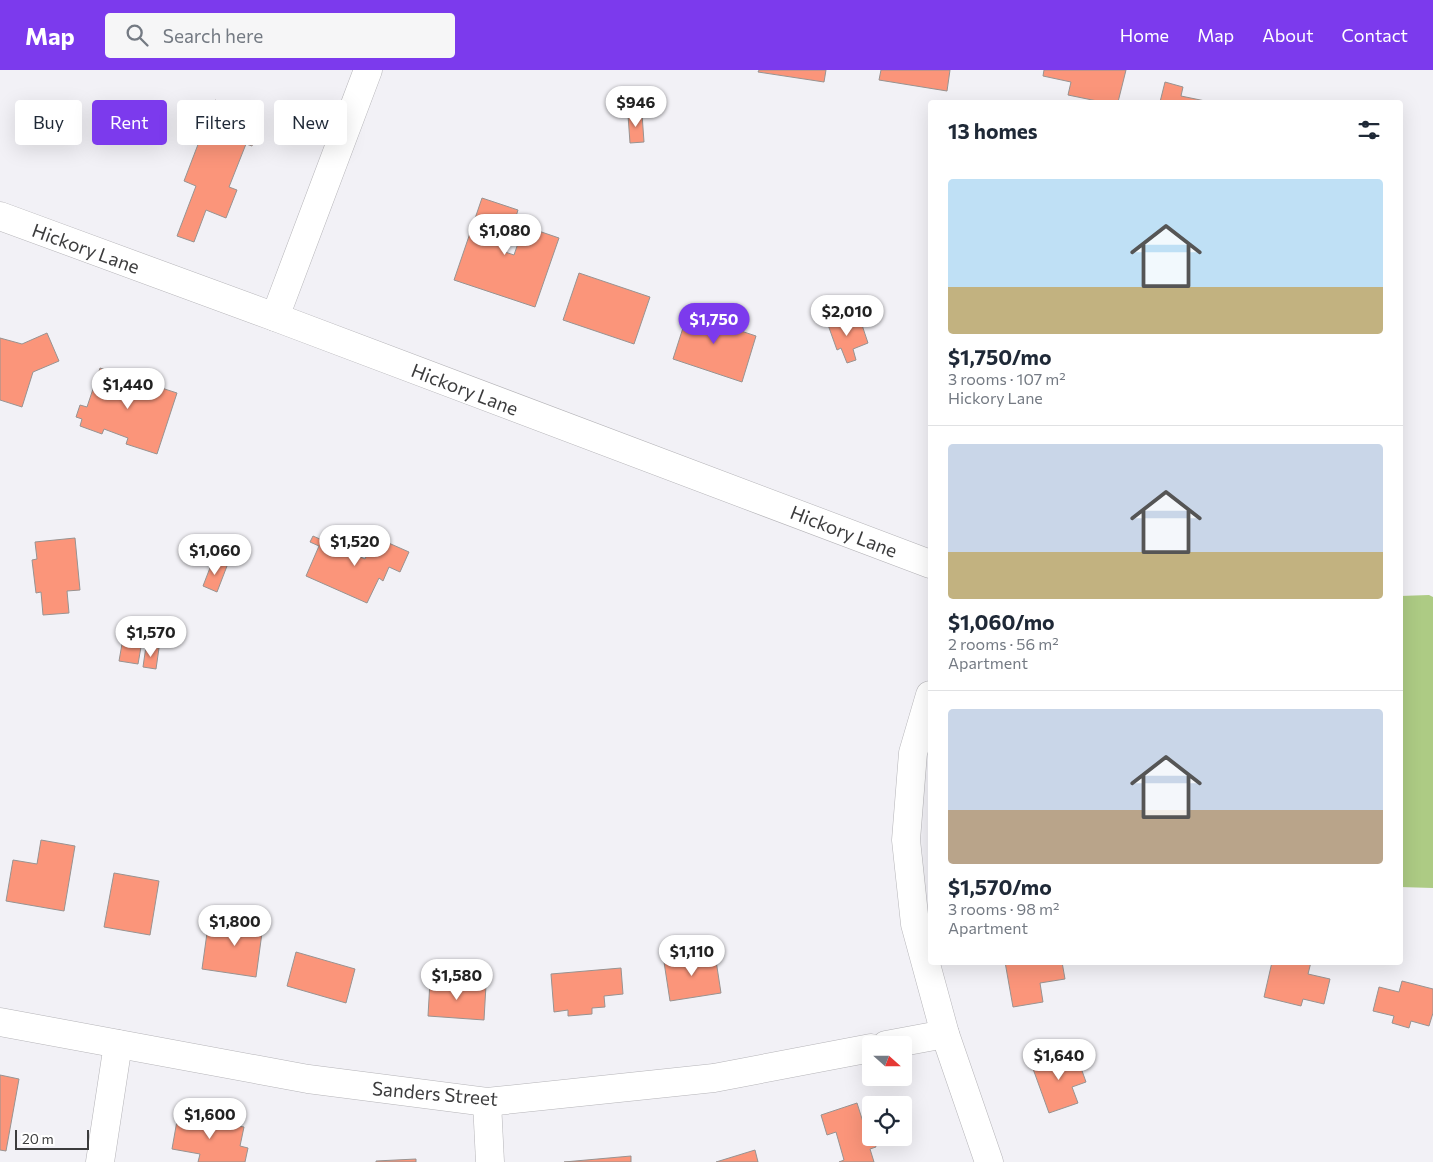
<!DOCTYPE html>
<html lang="en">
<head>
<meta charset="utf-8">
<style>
	:root { --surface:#fff; --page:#f6f6f7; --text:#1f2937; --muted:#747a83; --line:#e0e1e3; --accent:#7c3aed }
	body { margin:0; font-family:Commissioner,sans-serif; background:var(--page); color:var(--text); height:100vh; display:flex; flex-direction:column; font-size:19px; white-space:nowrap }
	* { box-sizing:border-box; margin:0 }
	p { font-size:16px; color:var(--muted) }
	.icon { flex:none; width:28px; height:28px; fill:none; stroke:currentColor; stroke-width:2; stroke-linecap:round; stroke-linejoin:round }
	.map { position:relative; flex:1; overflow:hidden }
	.sheet { position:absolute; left:928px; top:30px; width:475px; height:865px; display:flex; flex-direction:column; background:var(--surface); border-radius:5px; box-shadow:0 5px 20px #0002 }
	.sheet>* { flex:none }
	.guide { position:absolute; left:15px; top:30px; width:475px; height:45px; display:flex; gap:10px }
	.needle { width:32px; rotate:111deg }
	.controls { position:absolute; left:862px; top:966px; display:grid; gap:10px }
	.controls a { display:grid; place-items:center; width:50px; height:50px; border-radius:5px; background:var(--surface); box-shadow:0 5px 20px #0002; font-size:25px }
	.scale { position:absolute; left:15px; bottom:12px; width:74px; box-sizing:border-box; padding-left:5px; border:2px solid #3c3c3d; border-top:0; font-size:14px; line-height:18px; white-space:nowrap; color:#3c3c3d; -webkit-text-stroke:4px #fff; paint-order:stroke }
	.price { position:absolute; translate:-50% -42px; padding:0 11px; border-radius:18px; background:#fff; color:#222; font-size:16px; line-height:32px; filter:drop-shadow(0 1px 2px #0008) }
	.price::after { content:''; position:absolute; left:50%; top:30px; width:15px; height:11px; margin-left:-8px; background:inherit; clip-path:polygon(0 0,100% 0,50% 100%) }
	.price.active { background:var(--accent); color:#fff }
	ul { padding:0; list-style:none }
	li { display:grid; align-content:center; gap:10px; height:265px; padding:0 20px }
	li+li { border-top:1px solid var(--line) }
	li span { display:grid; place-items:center; height:155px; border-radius:5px; color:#555 }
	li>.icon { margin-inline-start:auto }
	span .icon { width:90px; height:90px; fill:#fffc; stroke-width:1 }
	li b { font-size:21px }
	h2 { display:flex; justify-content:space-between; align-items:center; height:60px; padding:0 20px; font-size:21px }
	.chip { padding:0 18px; border-radius:5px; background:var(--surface); box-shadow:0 5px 20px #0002; font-size:18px; line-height:45px }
	.chip.active { background:var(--accent); color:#fff }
	header { display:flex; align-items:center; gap:30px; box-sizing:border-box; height:70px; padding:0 25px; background:var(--accent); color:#fff }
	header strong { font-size:24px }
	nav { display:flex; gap:28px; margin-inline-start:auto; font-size:18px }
	.search { width:350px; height:45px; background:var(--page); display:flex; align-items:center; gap:12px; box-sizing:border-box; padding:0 18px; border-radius:5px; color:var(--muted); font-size:19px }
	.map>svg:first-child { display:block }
	.green { fill:#adcb84 }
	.building { fill:#fb957a; stroke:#989391 }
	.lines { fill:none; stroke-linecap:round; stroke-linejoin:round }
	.street-casing { stroke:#b5b4b8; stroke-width:29 }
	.street { stroke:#fff; stroke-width:28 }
	.labels { text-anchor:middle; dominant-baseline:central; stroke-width:4; stroke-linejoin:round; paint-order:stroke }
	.street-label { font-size:19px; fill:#3c3c3d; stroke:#fff }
</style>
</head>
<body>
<header>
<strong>Map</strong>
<div class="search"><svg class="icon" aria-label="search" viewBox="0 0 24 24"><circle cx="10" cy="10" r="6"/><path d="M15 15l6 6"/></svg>Search here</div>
<nav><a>Home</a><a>Map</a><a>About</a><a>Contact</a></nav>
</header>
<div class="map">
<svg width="1433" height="1092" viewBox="0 0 1433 1092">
	<rect width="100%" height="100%" fill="#f2f1f6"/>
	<path class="green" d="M1429 525 1433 527V818L1400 817V526Z"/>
	<g class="building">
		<path d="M759 0H826L824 12 758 2Z"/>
		<path d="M881 0H950L947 21 879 10Z"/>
		<path d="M1044 0H1126L1118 32H1102L1068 25 1071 12 1043 6Z"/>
		<path d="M1165 12 1183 17 1181 26 1210 32H1160Z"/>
		<path d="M215 30 263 48 252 76 246 74 229 117 237 120 226 148 206 140 194 172 177 166 196 116 184 111Z"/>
		<path d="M642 44 644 72 630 73 628 45Z"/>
		<path d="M482 128 518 140 505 182 514 185 524 156 559 168 535 237 454 210Z"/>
		<path d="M579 203 650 227 634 274 563 250Z"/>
		<path d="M690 236 734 250 732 258 756 266 742 312 673 289Z"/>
		<path d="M847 246 850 255 861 252 868 273 853 279 856 290 847 293 841 278 837 280 827 252Z"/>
		<path d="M47 263 59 291 33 302 22 337 0 330V268L22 274Z"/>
		<path d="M100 298 177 323 157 384 126 374 128 368 104 359 102 364 80 356 82 349 76 347 80 335 87 337Z"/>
		<path d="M313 466 365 489 375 467 409 482 400 502 389 497 383 511 379 508 367 533 306 506 319 476 310 472Z"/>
		<path d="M75 468 80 520 67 521 69 543 43 545 41 522 36 523 32 490 37 489 35 472Z"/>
		<path d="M213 490 227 496 217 522 203 516Z"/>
		<path d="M122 574 141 577 138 594 119 591Z"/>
		<path d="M146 576 159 578 156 599 143 597Z"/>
		<path d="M41 770 75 776 64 841 6 831 13 790 37 794Z"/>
		<path d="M114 803 159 811 150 865 104 857Z"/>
		<path d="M228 843 264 848 256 907 202 899 207 863 225 865Z"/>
		<path d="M296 882 355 899 346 933 287 916Z"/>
		<path d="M715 884 721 923 670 931 664 892Z"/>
		<path d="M1005 892H1062L1065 909 1040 913 1043 932 1013 937Z"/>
		<path d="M1272 892H1311L1308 904 1330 909 1324 934 1303 929 1301 936 1264 927Z"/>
		<path d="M621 898 623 924 604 926 605 937 592 938V944L568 946V940L554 942 551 904Z"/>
		<path d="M430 911 486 915 484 950 428 946Z"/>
		<path d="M1402 911 1433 919V943L1429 956 1411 951 1409 958 1392 953 1394 946 1373 941 1379 917 1399 922Z"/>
		<path d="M1075 981 1086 1012 1072 1017 1078 1033 1049 1043 1032 996Z"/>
		<path d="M0 1005 19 1009 6 1081 0 1080Z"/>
		<path d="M857 1033 863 1052 868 1050 871 1068H873L876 1077 870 1079 874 1092H839L844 1090 836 1062 827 1065 821 1045Z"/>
		<path d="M178 1045 244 1057 240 1076 248 1078 245 1092H198L200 1084 172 1079Z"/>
		<path d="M755 1080 758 1092H716Z"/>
		<path d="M631 1086V1092H564Z"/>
		<path d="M416 1089V1092H376V1091Z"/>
	</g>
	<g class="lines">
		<defs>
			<g id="street">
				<path d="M0 146 275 247 930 494"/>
				<path d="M275 247 368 0"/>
				<path d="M930 625 913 683 906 770 915 854 945 964 989 1092"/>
				<path d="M0 952 308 1009 487 1032 714 1008 871 978"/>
				<path d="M886 975 945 964"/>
				<path d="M487 1032 490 1092"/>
				<path d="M100 1092 118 974"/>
			</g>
		</defs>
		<use href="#street" class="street-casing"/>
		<use href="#street" class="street"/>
	</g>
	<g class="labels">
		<g class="street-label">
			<text transform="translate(86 178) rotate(20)">Hickory Lane</text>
			<text transform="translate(465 319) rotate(21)">Hickory Lane</text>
			<text transform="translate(844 461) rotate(21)">Hickory Lane</text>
			<text transform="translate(435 1023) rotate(5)">Sanders Street</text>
		</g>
	</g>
</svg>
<div class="controls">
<a><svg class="needle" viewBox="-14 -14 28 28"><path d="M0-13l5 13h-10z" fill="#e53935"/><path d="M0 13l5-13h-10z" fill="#747a83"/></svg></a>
<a><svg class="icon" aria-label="locate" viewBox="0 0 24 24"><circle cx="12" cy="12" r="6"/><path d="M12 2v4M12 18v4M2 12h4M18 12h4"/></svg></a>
</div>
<div class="scale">20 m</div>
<b class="price" style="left:636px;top:58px">$946</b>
<b class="price" style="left:505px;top:186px">$1,080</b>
<b class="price" style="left:847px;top:267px">$2,010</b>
<b class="price active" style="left:714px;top:275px">$1,750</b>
<b class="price" style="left:128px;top:340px">$1,440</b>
<b class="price" style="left:355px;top:497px">$1,520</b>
<b class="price" style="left:215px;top:506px">$1,060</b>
<b class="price" style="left:151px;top:588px">$1,570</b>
<b class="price" style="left:235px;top:877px">$1,800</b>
<b class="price" style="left:692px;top:907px">$1,110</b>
<b class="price" style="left:457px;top:931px">$1,580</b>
<b class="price" style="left:1059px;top:1011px">$1,640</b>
<b class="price" style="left:210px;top:1070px">$1,600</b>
<div class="guide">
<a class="chip">Buy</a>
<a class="chip active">Rent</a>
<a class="chip">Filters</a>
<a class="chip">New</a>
</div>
<section class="sheet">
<h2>13 homes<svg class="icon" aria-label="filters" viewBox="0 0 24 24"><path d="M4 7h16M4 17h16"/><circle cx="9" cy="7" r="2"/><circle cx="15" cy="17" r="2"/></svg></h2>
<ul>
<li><span style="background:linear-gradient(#bfe0f5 70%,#c2b280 0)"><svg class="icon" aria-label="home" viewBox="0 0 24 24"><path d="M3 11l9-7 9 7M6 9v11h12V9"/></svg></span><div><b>$1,750/mo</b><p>3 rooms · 107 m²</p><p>Hickory Lane</p></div></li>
<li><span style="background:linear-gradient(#c9d6e8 70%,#c2b280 0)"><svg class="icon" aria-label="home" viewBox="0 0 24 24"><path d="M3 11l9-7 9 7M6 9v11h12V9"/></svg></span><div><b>$1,060/mo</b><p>2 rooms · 56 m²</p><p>Apartment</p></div></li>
<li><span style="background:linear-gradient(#c9d6e8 65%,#b9a48a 0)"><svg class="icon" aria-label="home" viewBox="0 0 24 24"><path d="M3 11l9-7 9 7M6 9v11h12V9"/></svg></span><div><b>$1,570/mo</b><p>3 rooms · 98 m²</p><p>Apartment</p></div></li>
</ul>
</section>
</div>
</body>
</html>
